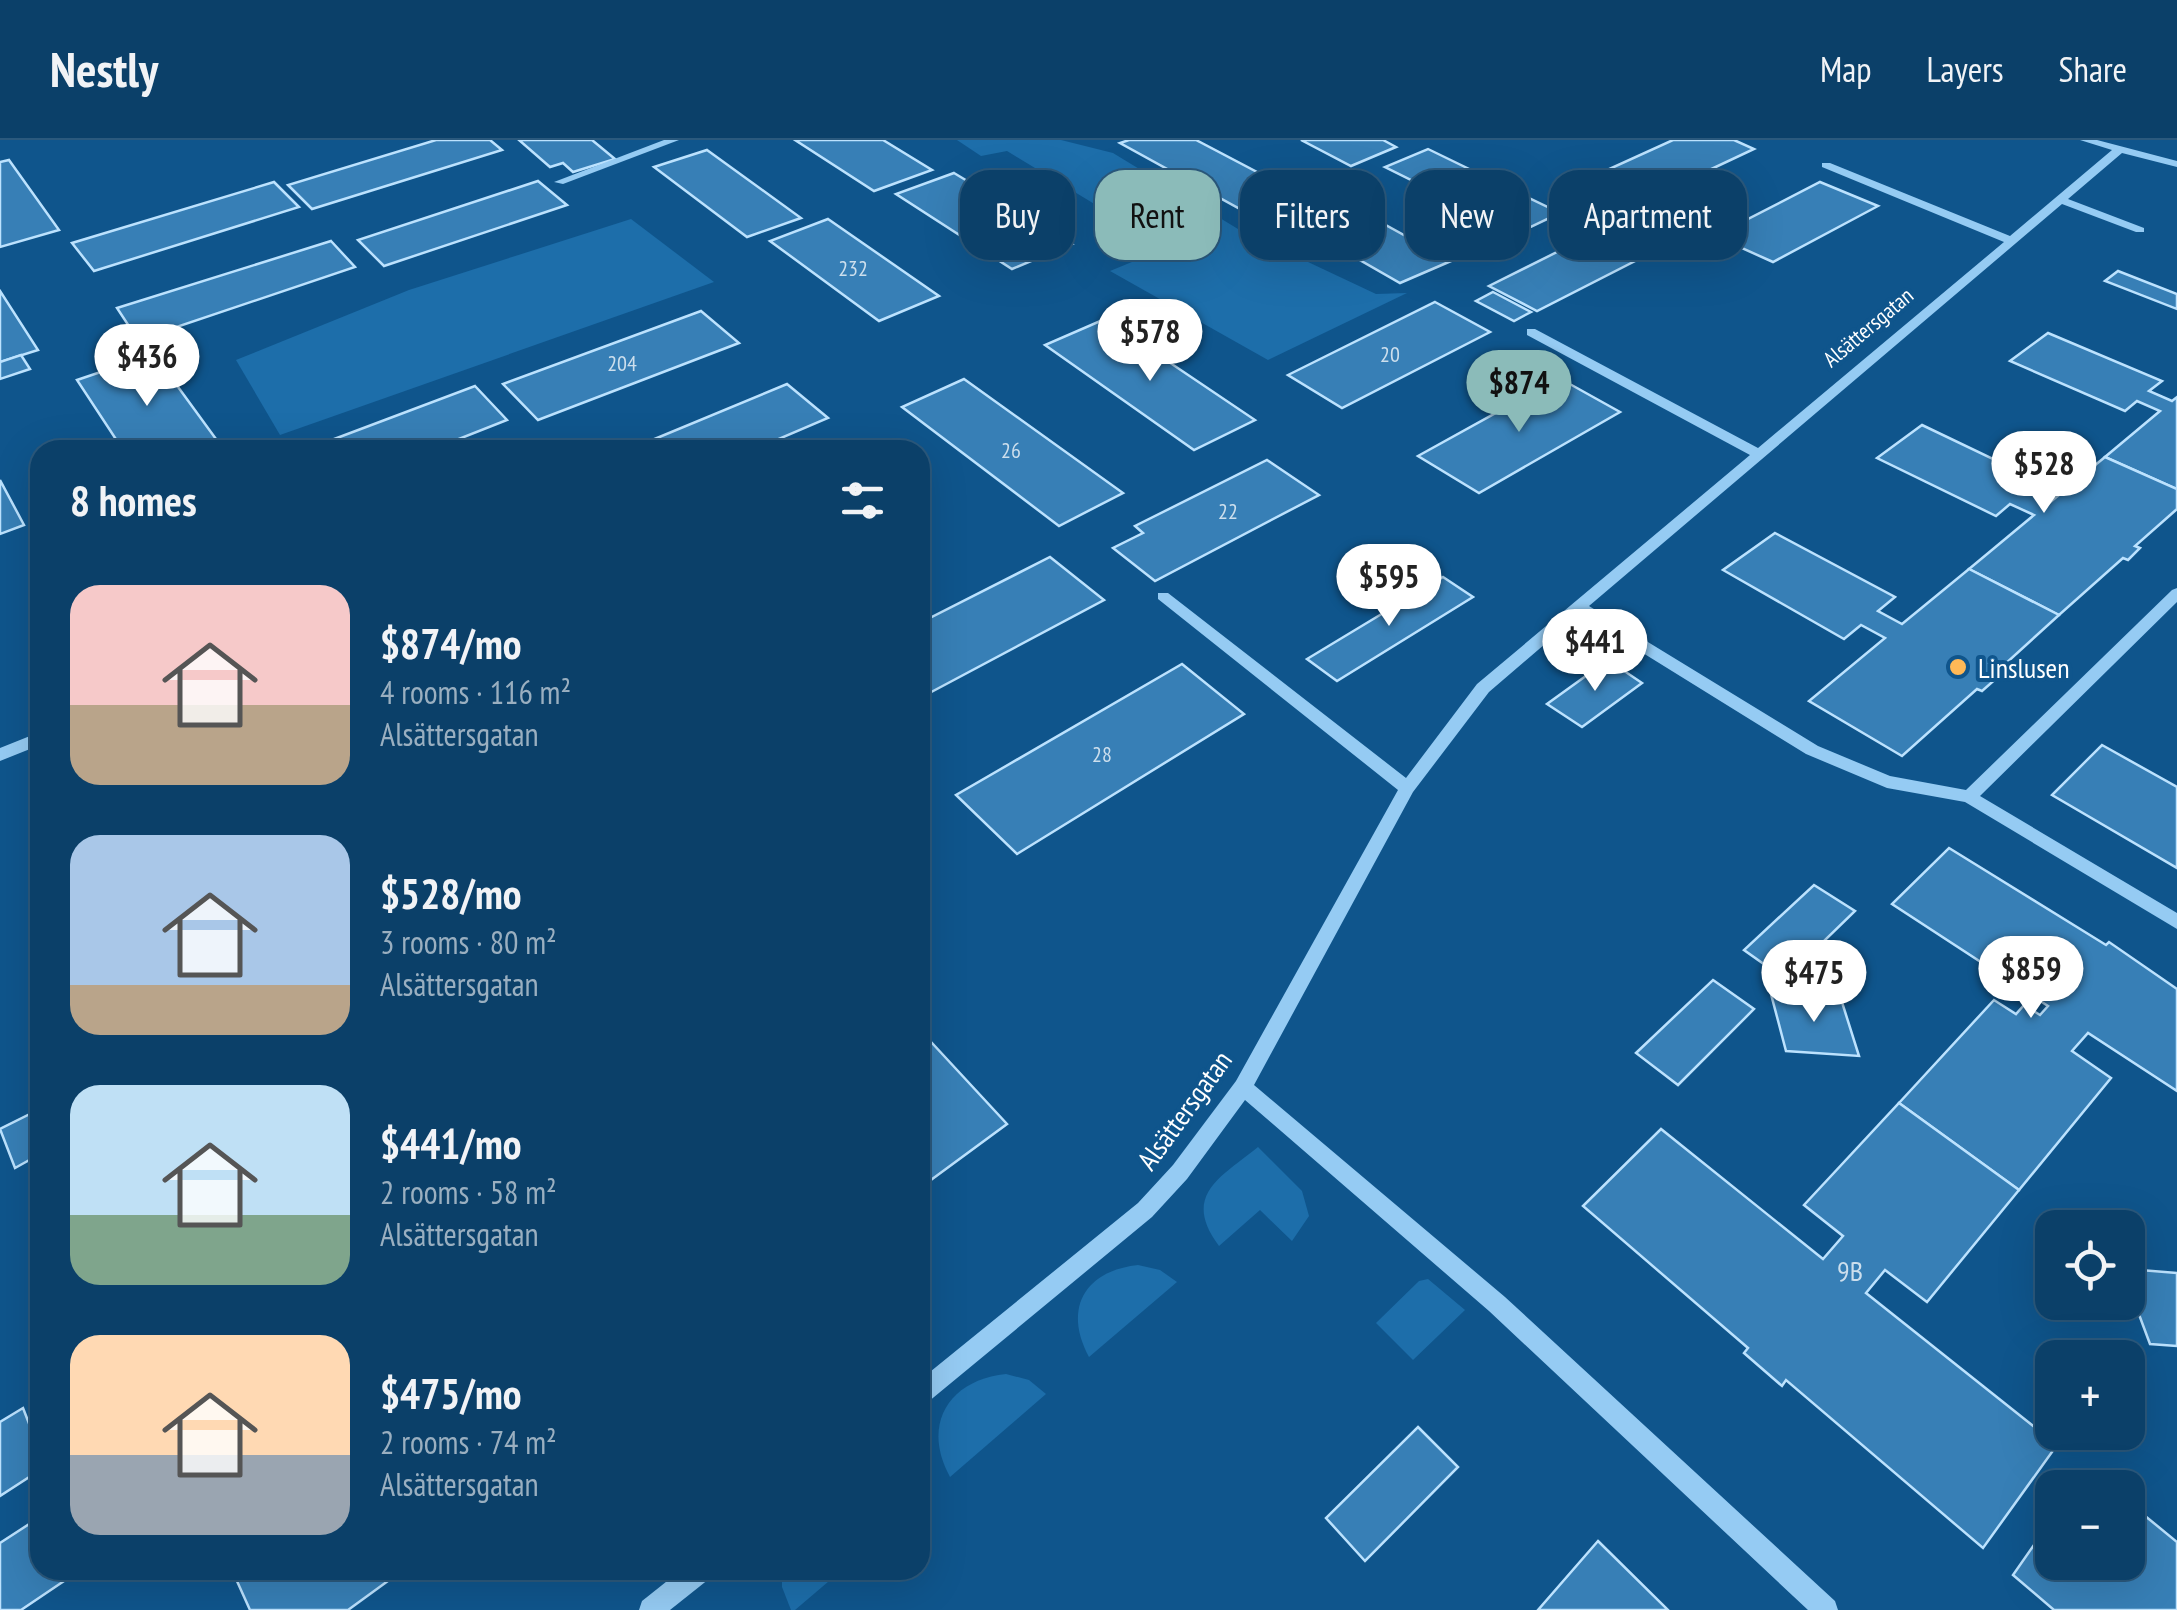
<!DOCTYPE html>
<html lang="en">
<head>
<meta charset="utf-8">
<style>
	:root { --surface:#0b4069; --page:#194b71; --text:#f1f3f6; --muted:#9aafc0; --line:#2b597d; --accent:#8bbbb9 }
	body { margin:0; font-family:"PT Sans Narrow",sans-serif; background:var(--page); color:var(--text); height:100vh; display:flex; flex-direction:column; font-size:38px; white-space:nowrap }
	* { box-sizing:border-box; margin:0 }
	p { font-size:32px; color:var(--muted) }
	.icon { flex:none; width:55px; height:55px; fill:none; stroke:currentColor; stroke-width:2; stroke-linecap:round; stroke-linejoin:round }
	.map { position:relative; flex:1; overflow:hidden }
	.sheet { position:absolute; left:30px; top:300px; width:900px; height:1140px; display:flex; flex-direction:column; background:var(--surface); border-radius:30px; box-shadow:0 10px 40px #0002,0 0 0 2px var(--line) }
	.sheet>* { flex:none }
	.top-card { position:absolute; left:960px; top:30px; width:950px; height:90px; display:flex; gap:20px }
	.buttons { position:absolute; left:2035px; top:1070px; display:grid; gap:20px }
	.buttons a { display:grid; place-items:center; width:110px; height:110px; border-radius:20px; background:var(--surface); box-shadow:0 10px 40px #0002,0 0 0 2px var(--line); font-size:50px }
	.price { position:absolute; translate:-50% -85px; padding:0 22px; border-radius:35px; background:#fff; color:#222; font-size:32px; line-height:65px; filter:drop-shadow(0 2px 5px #0008) }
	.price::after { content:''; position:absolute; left:50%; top:60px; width:30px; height:22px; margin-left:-15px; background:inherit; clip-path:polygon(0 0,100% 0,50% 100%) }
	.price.on { background:var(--accent); color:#111 }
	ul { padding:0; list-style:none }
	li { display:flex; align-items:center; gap:30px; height:250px; padding:0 40px }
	li span { display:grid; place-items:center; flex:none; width:280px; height:200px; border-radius:30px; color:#555 }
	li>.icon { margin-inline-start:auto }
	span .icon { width:120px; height:120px; fill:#fffc; stroke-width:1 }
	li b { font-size:42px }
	h2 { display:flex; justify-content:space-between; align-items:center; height:120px; padding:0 40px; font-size:42px }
	.tag { padding:0 35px; border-radius:30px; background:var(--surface); box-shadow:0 10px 40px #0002,0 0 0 2px var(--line); font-size:35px; line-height:90px }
	.tag.on { background:var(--accent); color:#111 }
	header { display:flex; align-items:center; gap:60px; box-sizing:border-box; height:140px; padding:0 50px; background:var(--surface); border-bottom:2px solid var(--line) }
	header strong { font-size:48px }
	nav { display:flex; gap:55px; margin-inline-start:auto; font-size:35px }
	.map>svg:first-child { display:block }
	.green { fill:#1d6eaa }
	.building { fill:#377fb6; stroke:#bce2fe; stroke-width:2.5 }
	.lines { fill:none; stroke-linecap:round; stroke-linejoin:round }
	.minor { fill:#95cbf3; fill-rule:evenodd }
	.poi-dot { fill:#ffb957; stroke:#0f558c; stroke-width:4 }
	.labels { text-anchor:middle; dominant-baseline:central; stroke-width:8; stroke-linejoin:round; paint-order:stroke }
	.number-label { font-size:22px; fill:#cddfed }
	.far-street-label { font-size:22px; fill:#fff; stroke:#0f558c }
	.poi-label { font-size:28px; fill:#fff; stroke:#0f558c; text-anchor:start }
	.street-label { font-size:28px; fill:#fff; stroke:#0f558c }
	.near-number-label { font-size:28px; fill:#cddfed }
</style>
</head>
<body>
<header>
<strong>Nestly</strong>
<nav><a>Map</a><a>Layers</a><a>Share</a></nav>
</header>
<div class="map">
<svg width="2177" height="1470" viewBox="0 0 2177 1470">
	<rect width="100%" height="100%" fill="#0f558c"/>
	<g class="green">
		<path d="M957 0H1061L1113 13 1238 89 1376 154 1407 153 1268 220 1110 131 1161 110 1139 91 1007 11 981 16Z"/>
		<path d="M631 79 714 142 280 295 236 220 409 150Z"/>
		<path d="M1258 1007 1302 1051 1309 1076 1292 1101 1260 1070 1219 1106C1181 1055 1221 1037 1258 1007Z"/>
		<path d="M1138 1125 1160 1130 1177 1142 1089 1217C1063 1169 1084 1131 1138 1125Z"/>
		<path d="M1428 1139 1465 1170 1413 1220 1376 1183 1419 1141Z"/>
		<path d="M1006 1234 1029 1240 1046 1254 950 1337C921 1284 949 1240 1006 1234Z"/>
		<path d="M782 1430H842L795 1470H791L782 1447Z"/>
	</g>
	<g class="building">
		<path d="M436 0H490L502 10 312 69 288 45Z"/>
		<path d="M519 0H592L615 19 573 32 563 23 550 27Z"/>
		<path d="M795 0H883L932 30 874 51Z"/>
		<path d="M1129 0H1196L1299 54 1251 75 1120 3Z"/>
		<path d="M1301 0H1383L1396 7 1351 26Z"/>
		<path d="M1673 0H1734L1754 9 1637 64 1585 40Z"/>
		<path d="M1428 9 1560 73 1518 93 1385 27Z"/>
		<path d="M707 10 801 78 747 97 654 27Z"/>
		<path d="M9 20 59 90 0 107V22Z"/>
		<path d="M954 33 1072 104 1012 129 896 54Z"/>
		<path d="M538 41 567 65 384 126 358 100Z"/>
		<path d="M274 42 299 67 94 131 72 103Z"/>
		<path d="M1820 42 1878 66 1773 122 1715 96Z"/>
		<path d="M1324 51 1451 121 1400 143 1274 71Z"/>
		<path d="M828 79 939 156 879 181 770 101Z"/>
		<path d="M1587 97 1635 121 1537 171 1489 146Z"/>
		<path d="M331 101 355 127 138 200 117 168Z"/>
		<path d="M2118 131 2177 154V169L2105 141Z"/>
		<path d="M0 151 38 210 0 222Z"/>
		<path d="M1493 152 1531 172 1514 181 1476 161Z"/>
		<path d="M1435 162 1490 192 1342 268 1288 235Z"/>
		<path d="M701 171 739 203 538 280 503 244Z"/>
		<path d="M1105 179 1255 280 1194 310 1045 205Z"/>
		<path d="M2048 193 2162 241 2149 251 2172 261 2177 257V349L2105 317 2160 271 2137 261 2125 271 2010 221Z"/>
		<path d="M154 214 224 310H123L77 240Z"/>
		<path d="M21 215 30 229 0 239V222Z"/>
		<path d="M1559 238 1620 272 1479 353 1418 316Z"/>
		<path d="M964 239 1123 353 1059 386 902 267Z"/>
		<path d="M787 244 828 278 753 310H628Z"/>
		<path d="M475 246 507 280 431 310H305Z"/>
		<path d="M1922 285 2039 341 2031 347 2043 353 2037 358 2048 364 2105 317 2177 349V369L2135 406 2140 408 2128 420 2123 418 2059 475 1969 429 2034 375 2010 364 1996 376 1877 318Z"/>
		<path d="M1267 320 1319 355 1155 441 1113 408 1143 393 1135 386Z"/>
		<path d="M0 340 24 385 0 394Z"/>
		<path d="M1775 393 1895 457 1878 471 1902 484 1969 429 2059 475 1993 535 1998 537 1982 551 1977 549 1902 616 1809 561 1885 498 1861 485 1844 499 1723 430Z"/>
		<path d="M1050 417 1104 460 920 558V483Z"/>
		<path d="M1443 437 1473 457 1337 541 1307 519Z"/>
		<path d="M1608 520 1642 543 1582 587 1547 564Z"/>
		<path d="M1182 524 1244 574 1017 714 956 655Z"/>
		<path d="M2102 605 2177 647V728L2052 655Z"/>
		<path d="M1949 708 2106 805 2109 802 2177 849V951L2088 893 2072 911 2111 938 2019 1050 1899 963 1994 860 2016 874 2024 865 2040 875 2048 866 1892 764Z"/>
		<path d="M1814 745 1855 771 1785 839 1744 810Z"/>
		<path d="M1713 840 1754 869 1678 945 1636 913Z"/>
		<path d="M1771 854 1841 859 1859 916 1786 911Z"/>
		<path d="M920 890 1007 984 920 1048Z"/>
		<path d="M1899 963 2019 1050 1927 1162 1885 1130 1866 1153 2057 1305 1983 1408 1786 1240 1782 1246 1744 1213 1748 1208 1583 1066 1661 989 1823 1119 1843 1096 1804 1065Z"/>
		<path d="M40 969V1035L33 1018 15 1028 0 989Z"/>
		<path d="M2128 1129 2177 1133V1206L2150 1204 2128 1145Z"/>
		<path d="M23 1268 40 1312V1330L0 1356V1282Z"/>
		<path d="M1418 1287 1458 1327 1365 1421 1326 1378Z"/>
		<path d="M2087 1330 2109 1348H2074Z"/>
		<path d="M2128 1362 2177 1402V1470H2054L2013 1435 2052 1379V1422H2128Z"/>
		<path d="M40 1377V1430H60L64 1441 21 1470H0V1403Z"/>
		<path d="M1598 1401 1668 1470H1538Z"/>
		<path d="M232 1430H403L348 1470H250Z"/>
	</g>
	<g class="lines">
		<g class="minor">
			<path d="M664 0H679L563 44 554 42Z"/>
			<path d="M2080 0H2097L2177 21V27L2122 13 2068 59 2144 88V92H2136L2062 64 1589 466 1818 606 1890 636 1966 650 2172 450 2177 448V462L1980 656 2177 773V789L1965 662 1887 648 1806 614 1580 474 1489 552 1413 652 1254 945 1505 1157 1835 1461 1838 1470H1808L1489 1171 1245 960 1187 1039 1152 1077 928 1262 920 1265V1240L1138 1063 1173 1025 1236 941 1398 650 1158 459V453H1168L1406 638 1477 544 1750 315 1527 195V189H1535L1758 308 2004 102 1822 27V23H1830L2010 96 2112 10Z"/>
			<path d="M40 592V605L0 621V608Z"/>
			<path d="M681 1430H712L709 1439 670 1470H639L642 1461Z"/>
		</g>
	</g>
	<circle class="poi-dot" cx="1958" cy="527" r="10"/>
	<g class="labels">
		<g class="number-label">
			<text x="853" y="128">232</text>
			<text x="1390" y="214">20</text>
			<text x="622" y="223">204</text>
			<text x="1011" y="310">26</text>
			<text x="1228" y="371">22</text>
			<text x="1102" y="614">28</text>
		</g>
		<g class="far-street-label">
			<text transform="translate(1868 187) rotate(-40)">Alsättersgatan</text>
		</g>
		<g class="poi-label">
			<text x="1978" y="527">Linslusen</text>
		</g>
		<g class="street-label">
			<text transform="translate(1184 970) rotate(-54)">Alsättersgatan</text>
		</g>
		<g class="near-number-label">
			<text x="1850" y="1130">9B</text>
		</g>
	</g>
</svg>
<div class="buttons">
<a><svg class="icon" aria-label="locate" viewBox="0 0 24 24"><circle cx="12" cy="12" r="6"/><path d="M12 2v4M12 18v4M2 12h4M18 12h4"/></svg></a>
<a>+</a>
<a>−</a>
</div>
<b class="price" style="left:1150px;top:244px">$578</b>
<b class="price" style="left:147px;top:269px">$436</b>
<b class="price on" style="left:1519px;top:295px">$874</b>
<b class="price" style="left:2044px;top:376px">$528</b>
<b class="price" style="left:1389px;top:489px">$595</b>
<b class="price" style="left:1595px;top:554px">$441</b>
<b class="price" style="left:2031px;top:881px">$859</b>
<b class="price" style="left:1814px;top:885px">$475</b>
<div class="top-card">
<a class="tag">Buy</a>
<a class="tag on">Rent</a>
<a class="tag">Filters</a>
<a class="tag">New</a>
<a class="tag">Apartment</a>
</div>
<section class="sheet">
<h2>8 homes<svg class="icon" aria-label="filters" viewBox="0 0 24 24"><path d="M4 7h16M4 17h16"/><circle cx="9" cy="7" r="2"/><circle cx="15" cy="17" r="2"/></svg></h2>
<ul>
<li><span style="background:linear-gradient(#f6c9c9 60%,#b9a48a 0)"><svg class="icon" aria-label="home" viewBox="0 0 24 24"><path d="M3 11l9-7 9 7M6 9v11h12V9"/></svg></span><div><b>$874/mo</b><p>4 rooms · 116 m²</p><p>Alsättersgatan</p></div></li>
<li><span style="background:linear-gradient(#a9c7e8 75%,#b9a48a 0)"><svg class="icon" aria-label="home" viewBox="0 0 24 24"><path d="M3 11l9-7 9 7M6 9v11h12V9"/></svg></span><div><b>$528/mo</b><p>3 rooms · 80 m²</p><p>Alsättersgatan</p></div></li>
<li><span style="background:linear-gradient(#bfe0f5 65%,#7fa58c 0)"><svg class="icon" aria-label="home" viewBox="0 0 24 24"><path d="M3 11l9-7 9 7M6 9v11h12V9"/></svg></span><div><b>$441/mo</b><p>2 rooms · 58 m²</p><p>Alsättersgatan</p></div></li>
<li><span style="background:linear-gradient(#ffd9b3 60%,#9aa5b1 0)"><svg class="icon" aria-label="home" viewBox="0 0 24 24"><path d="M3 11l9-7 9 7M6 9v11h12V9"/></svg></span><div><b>$475/mo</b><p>2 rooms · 74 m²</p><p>Alsättersgatan</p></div></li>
</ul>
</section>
</div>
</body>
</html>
